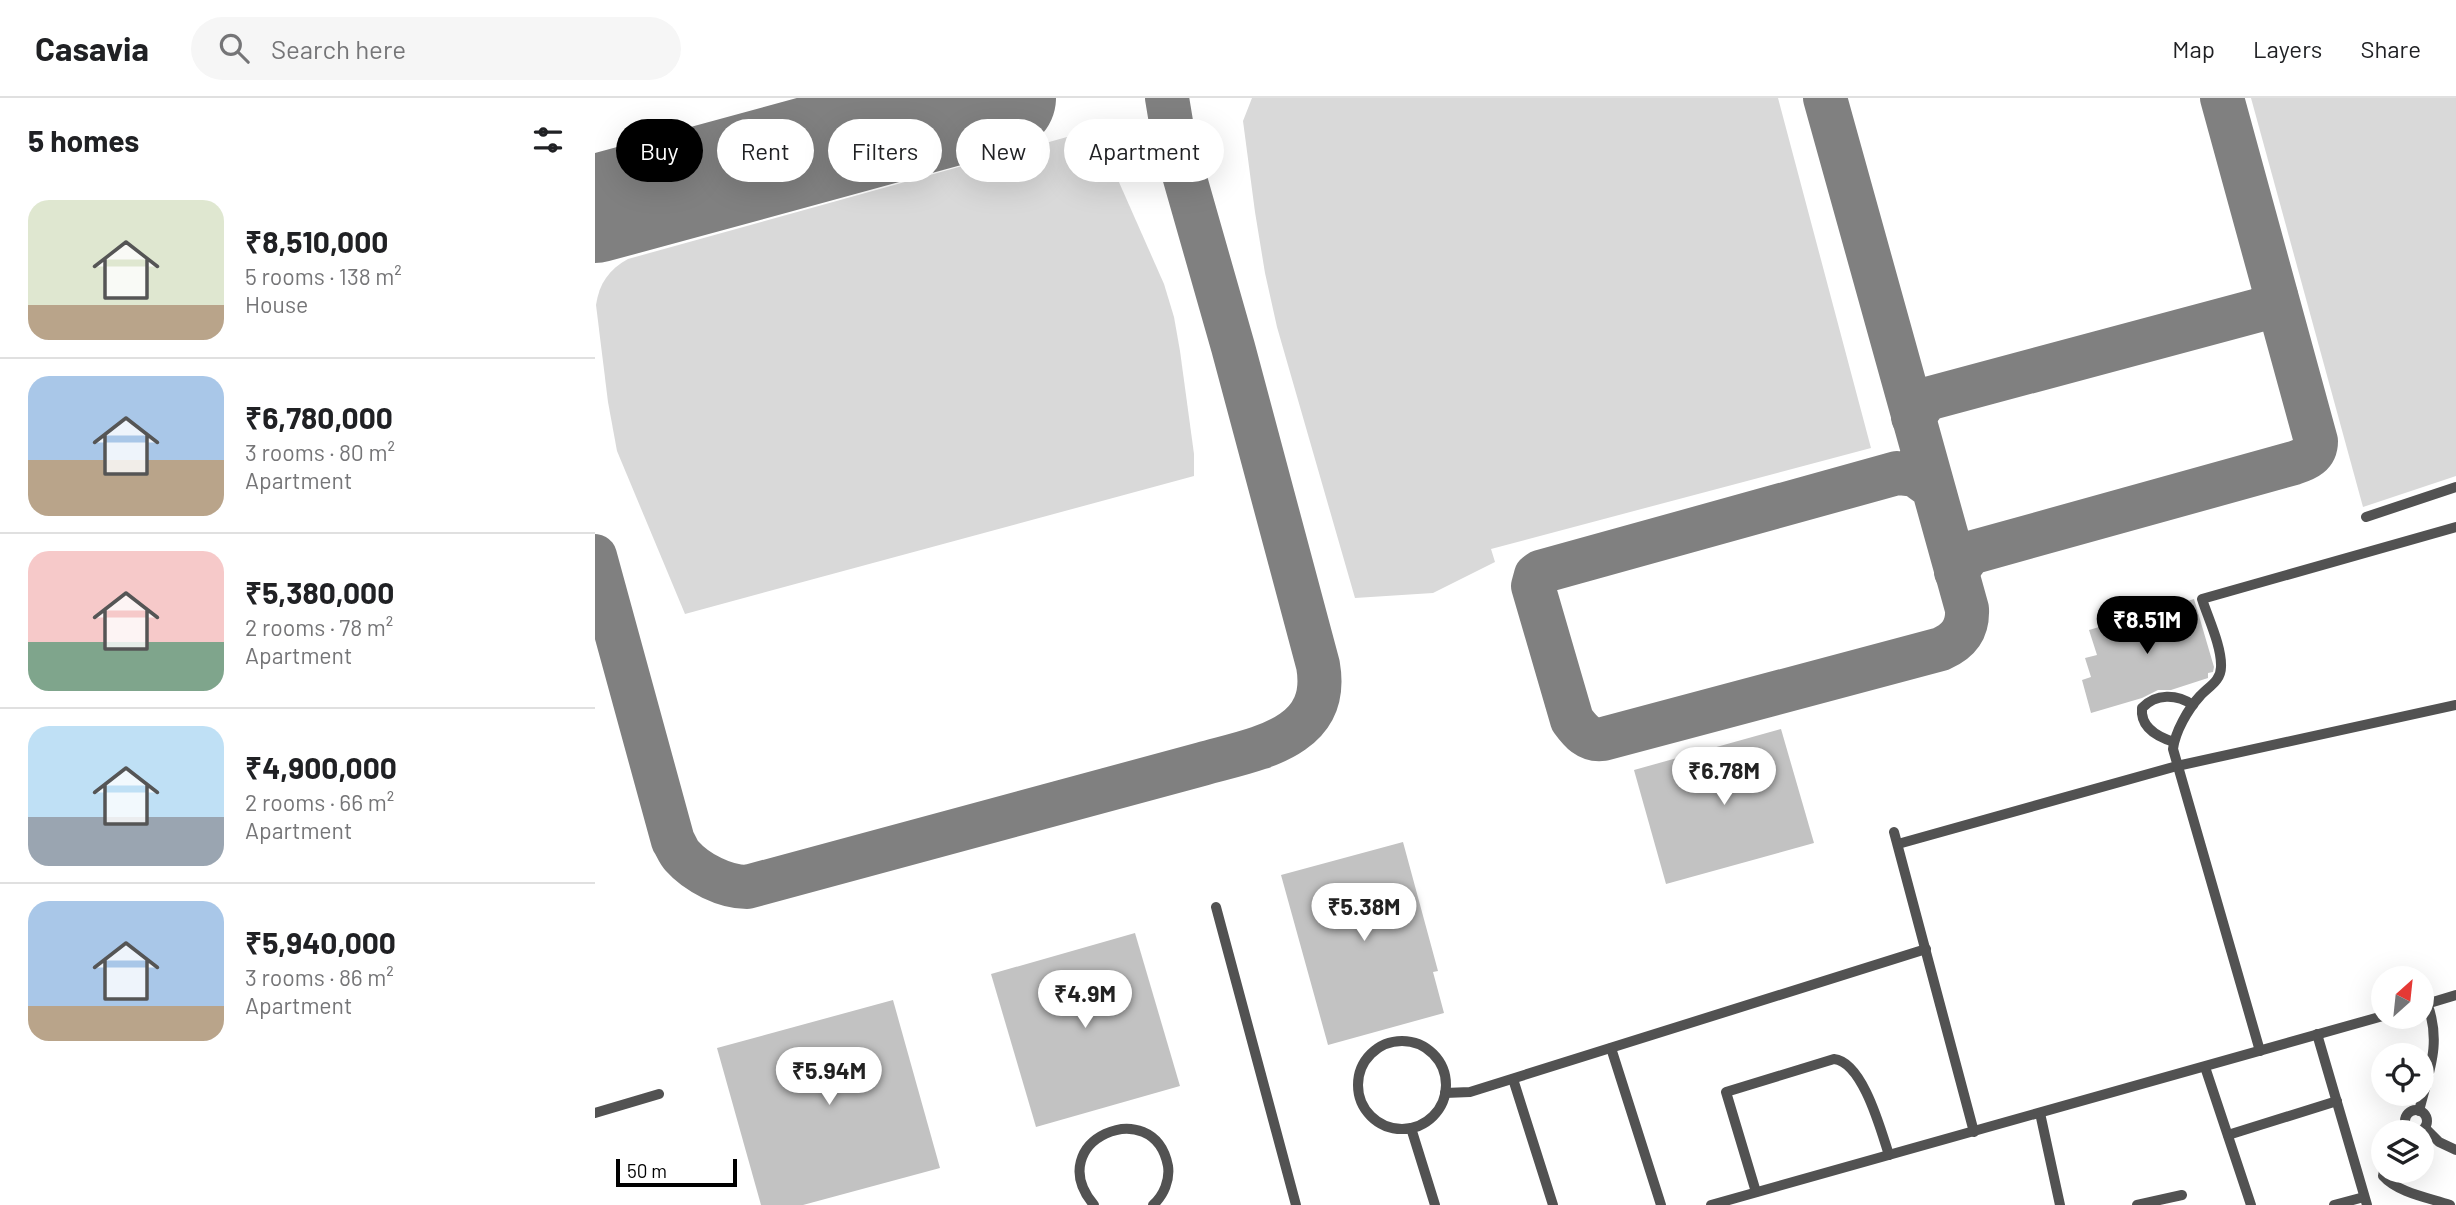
<!DOCTYPE html>
<html lang="en">
<head>
<meta charset="utf-8">
<style>
	:root { --surface:#fff; --page:#f6f6f6; --text:#202124; --muted:#757577; --line:#e0e0e0; --accent:#000 }
	body { margin:0; font-family:Barlow,sans-serif; background:var(--page); color:var(--text); height:100vh; display:flex; flex-direction:column; font-size:26px; white-space:nowrap }
	* { box-sizing:border-box; margin:0 }
	p { font-size:23px; color:var(--muted) }
	.icon { flex:none; width:38px; height:38px; fill:none; stroke:currentColor; stroke-width:2; stroke-linecap:round; stroke-linejoin:round }
	.map { position:relative; flex:1; overflow:hidden }
	.details { display:flex; flex-direction:column; background:var(--surface); width:595px }
	.details>* { flex:none }
	.top-card { position:absolute; left:21px; top:21px; width:665px; height:63px; display:flex; gap:14px }
	.needle { width:46px; rotate:27deg }
	.controls { position:absolute; left:1776px; top:868px; display:grid; gap:14px }
	.controls a { display:grid; place-items:center; width:63px; height:63px; border-radius:50%; background:var(--surface); box-shadow:0 7px 28px #0002; font-size:35px }
	.scale { position:absolute; left:21px; bottom:18px; width:121px; box-sizing:border-box; padding-left:7px; border:4px solid #000; border-top:0; font-size:19px; line-height:24px; white-space:nowrap; color:#000; -webkit-text-stroke:5px #fff; paint-order:stroke }
	.price { position:absolute; translate:-50% -60px; padding:0 16px; border-radius:24px; background:#fff; color:#222; font-size:23px; line-height:46px; filter:drop-shadow(0 2px 4px #0008) }
	.price::after { content:''; position:absolute; left:50%; top:42px; width:21px; height:16px; margin-left:-10px; background:inherit; clip-path:polygon(0 0,100% 0,50% 100%) }
	.price.current { background:var(--accent); color:#fff }
	ul { padding:0; list-style:none }
	li { display:flex; align-items:center; gap:21px; height:175px; padding:0 28px }
	li+li { border-top:2px solid var(--line) }
	li span { display:grid; place-items:center; flex:none; width:196px; height:140px; border-radius:21px; color:#555 }
	li>.icon { margin-inline-start:auto }
	span .icon { width:84px; height:84px; fill:#fffc; stroke-width:1 }
	li b { font-size:30px }
	h2 { display:flex; justify-content:space-between; align-items:center; height:84px; padding:0 28px; font-size:30px }
	.pill { padding:0 24px; border-radius:32px; background:var(--surface); box-shadow:0 7px 28px #0002; font-size:24px; line-height:63px }
	.pill.current { background:var(--accent); color:#fff }
	header { display:flex; align-items:center; gap:42px; box-sizing:border-box; height:98px; padding:0 35px; background:var(--surface); border-bottom:2px solid var(--line) }
	header strong { font-size:33px }
	nav { display:flex; gap:38px; margin-inline-start:auto; font-size:24px }
	.search { width:490px; height:63px; background:var(--page); display:flex; align-items:center; gap:18px; box-sizing:border-box; padding:0 24px; border-radius:38px; color:var(--muted); font-size:26px }
	main { display:flex; flex:1; min-height:0 }
	.map>svg:first-child { display:block }
	.green { fill:#d9d9d9 }
	.lines { fill:none; stroke-linecap:round; stroke-linejoin:round }
	.taxiway { stroke:#808080; stroke-width:44 }
	.runway { stroke:#808080; stroke-width:108 }
	.building { fill:#c2c2c2 }
	.lane { stroke:#525252; stroke-width:10 }
</style>
</head>
<body>
<header>
<strong>Casavia</strong>
<div class="search"><svg class="icon" aria-label="search" viewBox="0 0 24 24"><circle cx="10" cy="10" r="6"/><path d="M15 15l6 6"/></svg>Search here</div>
<nav><a>Map</a><a>Layers</a><a>Share</a></nav>
</header>
<main>
<section class="details">
<h2>5 homes<svg class="icon" aria-label="filters" viewBox="0 0 24 24"><path d="M4 7h16M4 17h16"/><circle cx="9" cy="7" r="2"/><circle cx="15" cy="17" r="2"/></svg></h2>
<ul>
<li><span style="background:linear-gradient(#dfe7d0 75%,#b9a48a 0)"><svg class="icon" aria-label="home" viewBox="0 0 24 24"><path d="M3 11l9-7 9 7M6 9v11h12V9"/></svg></span><div><b>₹8,510,000</b><p>5 rooms · 138 m²</p><p>House</p></div></li>
<li><span style="background:linear-gradient(#a9c7e8 60%,#b9a48a 0)"><svg class="icon" aria-label="home" viewBox="0 0 24 24"><path d="M3 11l9-7 9 7M6 9v11h12V9"/></svg></span><div><b>₹6,780,000</b><p>3 rooms · 80 m²</p><p>Apartment</p></div></li>
<li><span style="background:linear-gradient(#f6c9c9 65%,#7fa58c 0)"><svg class="icon" aria-label="home" viewBox="0 0 24 24"><path d="M3 11l9-7 9 7M6 9v11h12V9"/></svg></span><div><b>₹5,380,000</b><p>2 rooms · 78 m²</p><p>Apartment</p></div></li>
<li><span style="background:linear-gradient(#bfe0f5 65%,#9aa5b1 0)"><svg class="icon" aria-label="home" viewBox="0 0 24 24"><path d="M3 11l9-7 9 7M6 9v11h12V9"/></svg></span><div><b>₹4,900,000</b><p>2 rooms · 66 m²</p><p>Apartment</p></div></li>
<li><span style="background:linear-gradient(#a9c7e8 75%,#b9a48a 0)"><svg class="icon" aria-label="home" viewBox="0 0 24 24"><path d="M3 11l9-7 9 7M6 9v11h12V9"/></svg></span><div><b>₹5,940,000</b><p>3 rooms · 86 m²</p><p>Apartment</p></div></li>
</ul>
</section>
<div class="map">
<svg width="1861" height="1107" viewBox="0 0 1861 1107">
	<rect width="100%" height="100%" fill="#fff"/>
	<g class="green">
		<path d="M657 0H1183L1276 350 896 451 900 464 838 495 760 500 682 229 670 175 660 114 648 23Z"/>
		<path d="M1656 0H1861V378L1768 409Z"/>
		<path d="M472 39H486L512 57 569 186 579 219 585 253 599 356V378L90 516 22 353 13 304 1 207C4 186 14 171 33 161Z"/>
	</g>
	<g class="lines">
		<g class="taxiway">
			<path d="M1230 0 1372 511C1373 531 1364 543 1346 551L1008 641C993 643 985 633 977 622L938 488 941 477 945 474 1302 375 1320 377 1338 390"/>
			<path d="M1318 319 1332 301 1664 212 1674 207 1681 198"/>
			<path d="M0 458 78 743C81 747 83 754 87 758 102 775 130 789 152 789L607 666C660 651 736 641 723 567L638 249 579 42 572 0"/>
			<path d="M1361 474 1375 455 1699 365C1711 361 1721 357 1721 343L1627 0"/>
		</g>
		<path class="runway" d="M0 111 407 0"/>
	</g>
	<g class="building">
		<path d="M1599 501 1619 569 1618 574 1613 575V580L1576 592H1563L1547 600 1496 615 1487 582 1496 579 1490 560 1502 557 1494 532Z"/>
		<path d="M1186 631 1219 745 1071 786 1039 672Z"/>
		<path d="M808 744 843 873 838 874 849 915 733 947 686 777Z"/>
		<path d="M540 835 585 988 441 1029 396 876Z"/>
		<path d="M298 902 345 1070 208 1107H166L122 950Z"/>
	</g>
	<g class="lines">
		<g class="lane">
			<path d="M1771 419 1861 389"/>
			<path d="M1579 644C1563 639 1545 630 1547 610 1561 595 1582 596 1598 607"/>
			<path d="M1299 734 1379 1034"/>
			<path d="M1303 746 1582 668 1861 607"/>
			<path d="M621 809 701 1107"/>
			<path d="M1828 907 1861 897"/>
			<path d="M1722 936 1772 1107"/>
			<circle cx="807" cy="987" r="44"/>
			<path d="M1016 950 1066 1107"/>
			<path d="M1665 953 1578 651C1580 634 1593 611 1605 598 1613 589 1626 583 1626 569 1627 549 1613 520 1607 501L1861 429"/>
			<path d="M1610 969 1656 1107"/>
			<path d="M918 981 958 1107"/>
			<path d="M850 995 875 994 1331 851"/>
			<circle cx="1821" cy="1023" r="11"/>
			<path d="M1824 1013C1834 973 1847 945 1832 905"/>
			<path d="M0 1015 64 996"/>
			<path d="M1445 1015 1465 1107"/>
			<path d="M816 1030 840 1107"/>
			<path d="M1830 1030 1844 1044 1861 1052"/>
			<path d="M1803 1034 1812 1029"/>
			<path d="M1633 1037 1742 1003"/>
			<path d="M1789 1073 1788 1078C1803 1095 1835 1100 1855 1107"/>
			<path d="M1161 1094 1131 994 1239 961C1268 964 1286 1033 1294 1057"/>
			<path d="M499 1107C445 1043 559 994 573 1068 575 1082 569 1097 558 1107"/>
			<path d="M1116 1107 1788 918"/>
			<path d="M1542 1107 1587 1097"/>
			<path d="M1739 1107 1769 1099"/>
		</g>
	</g>
</svg>
<div class="controls">
<a><svg class="needle" viewBox="-14 -14 28 28"><path d="M0-13l5 13h-10z" fill="#e53935"/><path d="M0 13l5-13h-10z" fill="#757577"/></svg></a>
<a><svg class="icon" aria-label="locate" viewBox="0 0 24 24"><circle cx="12" cy="12" r="6"/><path d="M12 2v4M12 18v4M2 12h4M18 12h4"/></svg></a>
<a><svg class="icon" aria-label="layers" viewBox="0 0 24 24"><path d="M12 4l9 5-9 5-9-5zM3 14l9 5 9-5"/></svg></a>
</div>
<div class="scale">50 m</div>
<b class="price current" style="left:1552px;top:558px">₹8.51M</b>
<b class="price" style="left:1129px;top:709px">₹6.78M</b>
<b class="price" style="left:769px;top:845px">₹5.38M</b>
<b class="price" style="left:490px;top:932px">₹4.9M</b>
<b class="price" style="left:234px;top:1009px">₹5.94M</b>
<div class="top-card">
<a class="pill current">Buy</a>
<a class="pill">Rent</a>
<a class="pill">Filters</a>
<a class="pill">New</a>
<a class="pill">Apartment</a>
</div>
</div>
</main>
</body>
</html>
